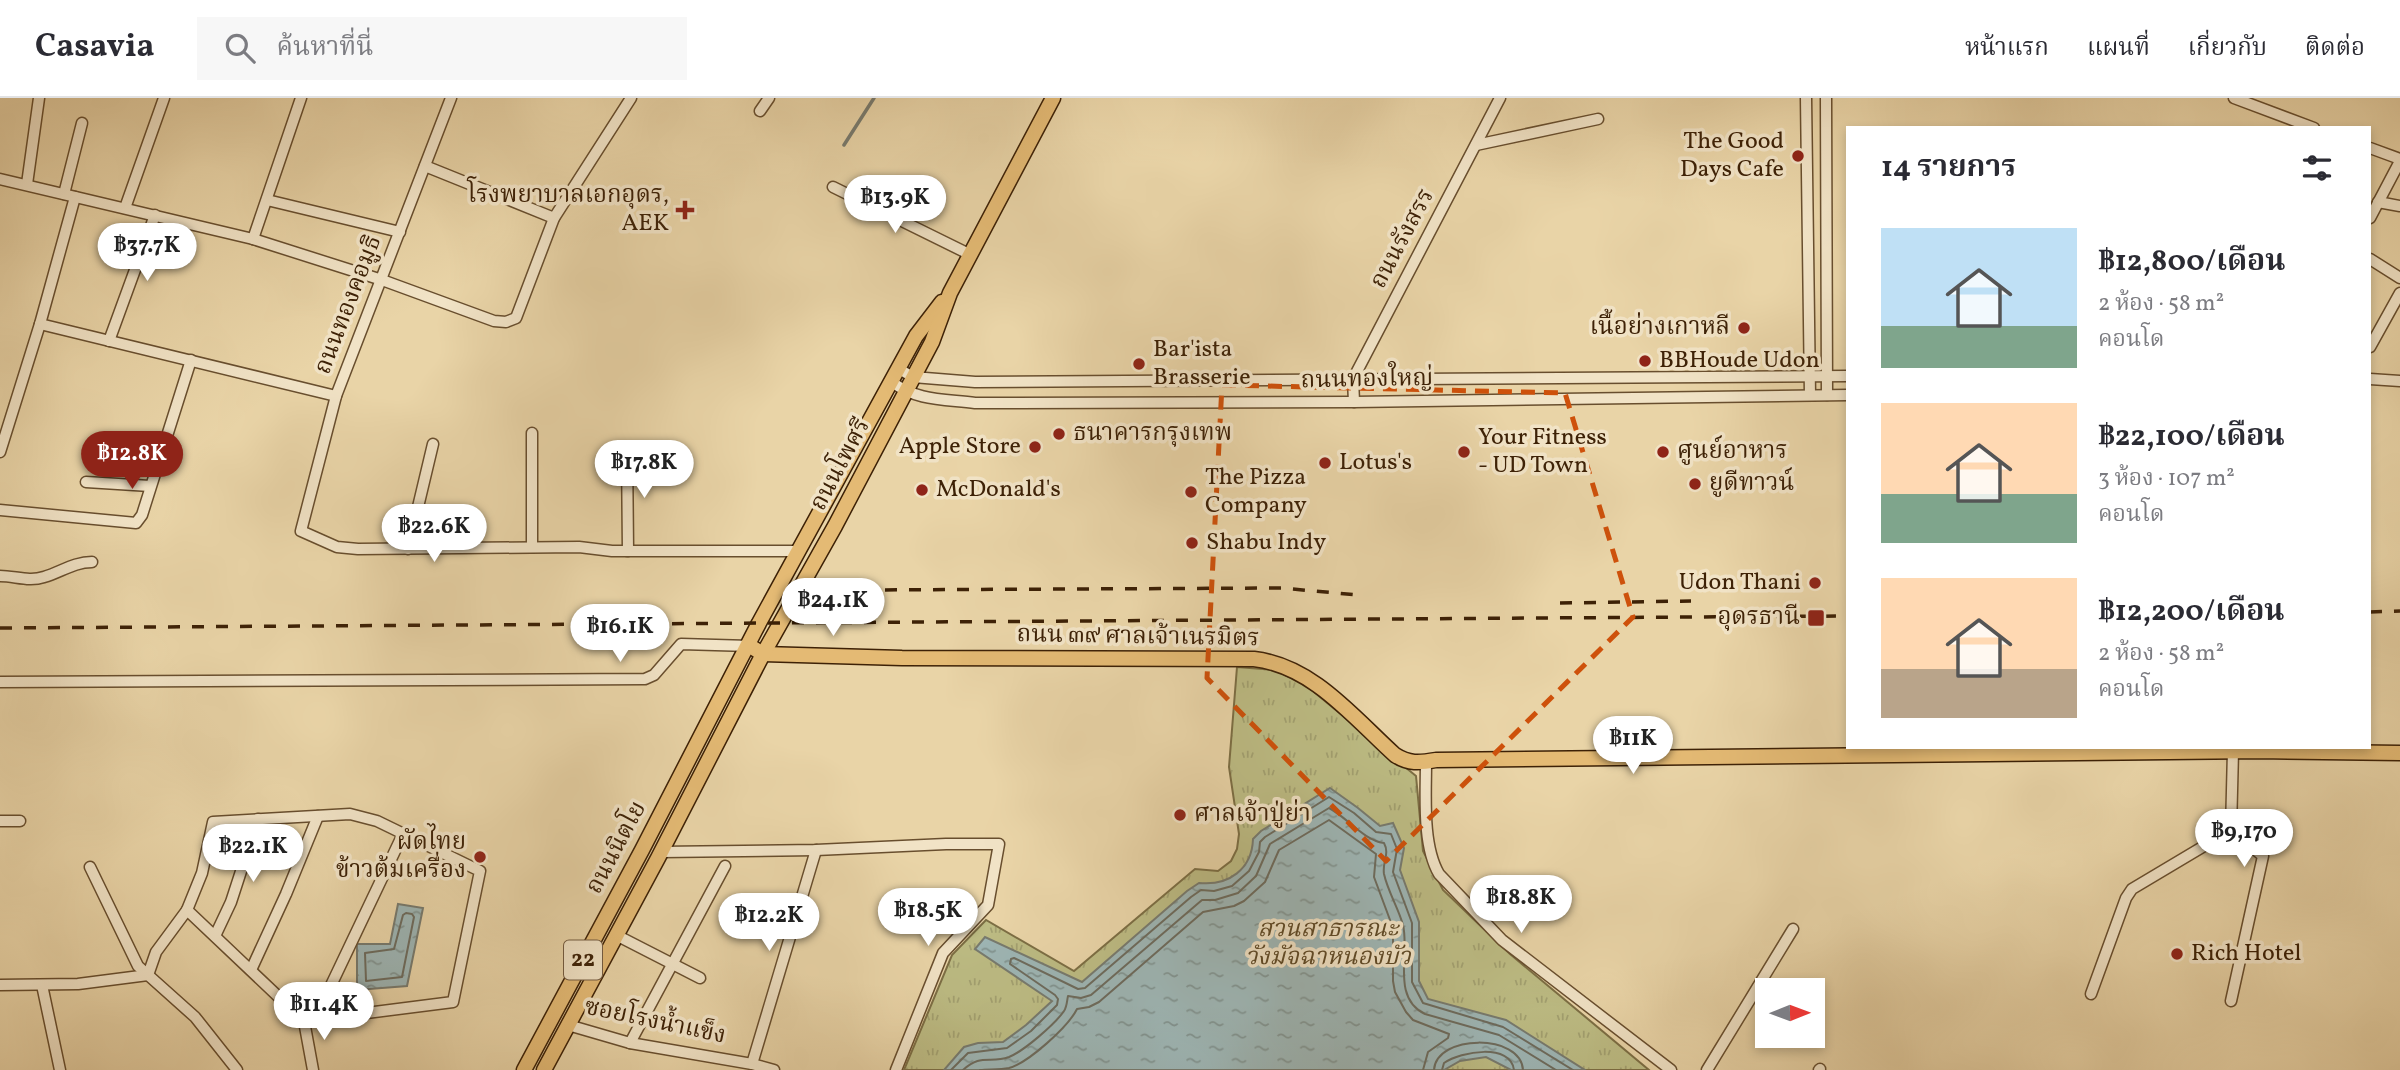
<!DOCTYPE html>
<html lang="th">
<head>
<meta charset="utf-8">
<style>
	:root { --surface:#fff; --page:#f7f7f7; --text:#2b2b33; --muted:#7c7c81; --line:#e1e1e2; --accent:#8f2418 }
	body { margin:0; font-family:Vollkorn,"Noto Serif Thai",serif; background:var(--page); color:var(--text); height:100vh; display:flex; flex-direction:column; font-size:26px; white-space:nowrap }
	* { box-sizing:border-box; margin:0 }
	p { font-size:23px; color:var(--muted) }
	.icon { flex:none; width:38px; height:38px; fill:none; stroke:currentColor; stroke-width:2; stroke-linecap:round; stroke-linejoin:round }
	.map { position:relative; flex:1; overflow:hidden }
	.drawer { position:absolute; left:1846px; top:28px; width:525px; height:623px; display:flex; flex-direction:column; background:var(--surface); border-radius:0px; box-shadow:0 4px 10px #0003 }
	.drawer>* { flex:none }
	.needle { width:46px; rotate:89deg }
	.tools { position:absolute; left:1755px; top:880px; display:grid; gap:14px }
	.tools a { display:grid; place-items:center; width:70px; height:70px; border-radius:0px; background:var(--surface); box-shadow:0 4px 10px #0003; font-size:35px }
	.price { position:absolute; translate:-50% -60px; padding:0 16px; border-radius:24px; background:#fff; color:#222; font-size:23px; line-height:46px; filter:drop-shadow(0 2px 4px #0008) }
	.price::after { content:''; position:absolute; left:50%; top:42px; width:21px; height:16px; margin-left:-10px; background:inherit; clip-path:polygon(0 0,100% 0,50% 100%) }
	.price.current { background:var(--accent); color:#fff }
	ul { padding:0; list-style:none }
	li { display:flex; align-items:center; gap:21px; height:175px; padding:0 35px }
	li span { display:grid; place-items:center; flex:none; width:196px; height:140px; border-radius:0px; color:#555 }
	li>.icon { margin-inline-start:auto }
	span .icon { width:84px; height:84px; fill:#fffc; stroke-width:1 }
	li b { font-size:30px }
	h2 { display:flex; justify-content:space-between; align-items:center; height:84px; padding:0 35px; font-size:30px }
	header { display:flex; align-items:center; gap:42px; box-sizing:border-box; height:98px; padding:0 35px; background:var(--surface); border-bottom:2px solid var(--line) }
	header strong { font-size:33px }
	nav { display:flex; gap:38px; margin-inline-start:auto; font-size:24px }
	.search { width:490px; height:63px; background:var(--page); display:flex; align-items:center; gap:18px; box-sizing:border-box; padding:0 24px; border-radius:0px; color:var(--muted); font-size:26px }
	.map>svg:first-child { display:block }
	.park { fill:url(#park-tufts); stroke:#7c6e44; stroke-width:2 }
	.water { fill:url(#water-ripples); stroke:#777a6e; stroke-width:2 }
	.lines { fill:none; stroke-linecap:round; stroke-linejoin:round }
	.shore { stroke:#6d6b5d; stroke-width:2 }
	.stream { stroke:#777a6e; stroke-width:3.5 }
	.minor-casing { stroke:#684e2e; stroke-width:13 }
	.major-casing { stroke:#3d2106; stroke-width:17 }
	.minor { stroke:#f1e3c6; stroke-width:10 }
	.major { stroke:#e4ba74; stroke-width:14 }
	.rail { stroke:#3d2106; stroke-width:3.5; stroke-dasharray:12 12; stroke-linecap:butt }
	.marked { fill:none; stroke:#ce510b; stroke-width:5; stroke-dasharray:14 9; stroke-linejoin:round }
	.poi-dot { fill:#8f2418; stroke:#f1e3c6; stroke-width:2.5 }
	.labels { text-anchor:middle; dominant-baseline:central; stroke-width:7; stroke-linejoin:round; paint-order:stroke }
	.shield { fill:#f1e3c6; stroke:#735b40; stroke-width:2 }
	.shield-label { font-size:23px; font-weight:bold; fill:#3d2106 }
	.poi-label { font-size:24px; fill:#3d2106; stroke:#f1e3c6; text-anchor:start }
	.street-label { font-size:24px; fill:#3d2106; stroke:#f1e3c6 }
	.park-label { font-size:24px; font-style:italic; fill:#5d4825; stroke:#f1e3c6 }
</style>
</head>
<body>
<header>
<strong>Casavia</strong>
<div class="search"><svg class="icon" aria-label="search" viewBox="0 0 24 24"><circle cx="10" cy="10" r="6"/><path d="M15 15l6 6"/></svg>ค้นหาที่นี่</div>
<nav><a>หน้าแรก</a><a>แผนที่</a><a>เกี่ยวกับ</a><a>ติดต่อ</a></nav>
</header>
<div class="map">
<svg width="2400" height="972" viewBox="0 0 2400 972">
	<defs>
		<pattern id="park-tufts" width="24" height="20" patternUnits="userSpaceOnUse" patternTransform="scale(1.75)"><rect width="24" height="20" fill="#bcbb83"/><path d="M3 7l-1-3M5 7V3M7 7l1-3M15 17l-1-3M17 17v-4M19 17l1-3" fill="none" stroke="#a2a070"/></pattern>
		<pattern id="water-ripples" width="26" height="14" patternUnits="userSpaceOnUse" patternTransform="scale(1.75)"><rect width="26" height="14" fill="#9db5b4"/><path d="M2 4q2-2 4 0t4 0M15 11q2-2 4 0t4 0" fill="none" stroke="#819390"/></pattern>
	</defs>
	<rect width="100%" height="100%" fill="#e9d4a7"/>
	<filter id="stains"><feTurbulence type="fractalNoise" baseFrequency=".00286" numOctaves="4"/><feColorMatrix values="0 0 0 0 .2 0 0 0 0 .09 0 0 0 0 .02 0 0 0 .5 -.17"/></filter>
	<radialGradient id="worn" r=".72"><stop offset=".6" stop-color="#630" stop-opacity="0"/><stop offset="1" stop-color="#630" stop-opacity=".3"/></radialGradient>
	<path class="park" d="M1237 569 1274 572 1303 585 1416 678 1423 753 1443 792 1510 856 1649 972H904L952 857 986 822 1074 873 1195 771 1218 773 1231 763 1237 751 1239 736 1229 669Z"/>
	<g class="water">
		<path d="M1330 690 1358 710 1380 728 1393 725 1404 750 1400 772 1419 824V883L1428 901 1506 922 1585 972H1511L1486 959 1460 963 1444 972H944L964 949 978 945 1003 944 1026 927 1052 903 975 851 985 839 1082 884 1187 793 1199 785C1229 788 1252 771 1253 741L1261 733Z"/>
		<path d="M398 806 423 810 407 888 357 892V846H390Z"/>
	</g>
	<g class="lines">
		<g class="shore">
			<path d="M406 815 412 816 414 819 402 879 366 883 365 855 394 851 403 817Z"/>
			<path d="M951 972 968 955 1007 950 1031 933 1057 907 1058 901 1055 897 1010 866 1011 861 1014 860 1078 891 1085 890 1191 799 1201 792 1214 793 1232 788 1249 773 1259 754 1260 744 1265 739 1329 699 1354 715 1376 734 1391 736 1397 751 1393 774 1412 825V884L1423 905 1503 929 1573 972"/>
			<path d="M963 972C981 955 990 966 1009 959 1024 953 1055 926 1064 913 1067 909 1067 902 1068 898L1081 900 1091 897 1202 802H1215L1238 795 1256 778 1270 746 1329 710C1348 720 1363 742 1384 745 1390 756 1382 764 1384 776 1388 794 1398 809 1403 827 1410 855 1391 900 1425 916L1499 937 1556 972"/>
			<path d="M980 972C989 971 999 972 1009 970 1028 965 1068 929 1077 911L1089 909 1099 904 1203 814 1234 808 1244 803 1265 784 1279 752 1329 722 1376 756 1374 779 1393 830V883L1395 894 1406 914 1413 922 1449 936 1448 940 1428 954 1423 972"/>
			<path d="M1434 972C1436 936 1521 935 1523 972"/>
			<path d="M1442 972 1444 965C1461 953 1511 945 1514 972"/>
		</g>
		<path class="stream" d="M844 47 874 0"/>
		<defs>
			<g id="minor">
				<path d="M451 0 336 298 301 433 337 449 358 451 579 449 612 453H799"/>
				<path d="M1806 0 1810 297"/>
				<path d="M1826 0 1827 297"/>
				<path d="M2234 0 2314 30"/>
				<path d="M760 13 769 0"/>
				<path d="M1476 47 1598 21"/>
				<path d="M2370 50 2400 61"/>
				<path d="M425 68 554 120"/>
				<path d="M0 81 253 141 382 182 494 223 506 224 516 220 554 120 631 0"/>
				<path d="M27 86 39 0"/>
				<path d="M833 89 971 157"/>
				<path d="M64 96 82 25"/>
				<path d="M267 102 400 134"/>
				<path d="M2378 104 2400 108"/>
				<path d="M125 110 164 0"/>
				<path d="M2370 120 2400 63"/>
				<path d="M253 141 301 0"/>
				<path d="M2370 161 2400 180"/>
				<path d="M40 226 336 298"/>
				<path d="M109 243 155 117"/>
				<path d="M2370 249 2400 195"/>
				<path d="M899 271 913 279 975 284 1848 278"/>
				<path d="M2370 281 2400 283"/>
				<path d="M892 284C917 303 944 301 975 305L1354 304 1848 297"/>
				<path d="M1354 304 1353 281 1500 0"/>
				<path d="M627 352 628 453"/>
				<path d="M0 354 40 226 75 99"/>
				<path d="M86 384 150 388"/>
				<path d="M0 412 136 425 142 417 191 262"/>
				<path d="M532 449V335"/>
				<path d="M408 451 433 346"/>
				<path d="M0 478C15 478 29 484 44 479 61 474 74 464 92 464"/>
				<path d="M0 584 645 581 654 577 681 546 750 548"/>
				<path d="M1426 664C1426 697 1422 747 1439 776L1502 842 1671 972"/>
				<path d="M350 716 377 723 480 773 453 904 304 923 187 812 202 775 213 724Z"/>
				<path d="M0 723H20"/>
				<path d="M661 754 816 752 946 746H999L988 807 943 855 896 972"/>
				<path d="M90 769 138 868 195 919 237 972"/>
				<path d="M616 837 700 880"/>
				<path d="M215 838 231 804 258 721"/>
				<path d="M251 872 286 796 318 718"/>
				<path d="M0 887 78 886 148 877 156 854 187 812"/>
				<path d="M42 887 60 972"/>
				<path d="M2091 896 2126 800 2132 791 2231 732"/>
				<path d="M2231 903 2263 758 2231 732 2233 653"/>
				<path d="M315 921 403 736"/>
				<path d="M304 923 313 972"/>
				<path d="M568 927 630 945 752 966 774 972"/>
				<path d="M630 945 725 768"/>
				<path d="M752 966 816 752"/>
				<path d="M1707 972 1793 831"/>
				<path d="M1819 972 1820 971"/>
			</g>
			<g id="major">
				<path d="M750 548 763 556 902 560 1254 561C1313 568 1353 619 1395 657 1409 666 1419 665 1436 662L2259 653 2400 655"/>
				<path d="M524 972 642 752 759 525 916 238 942 204"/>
				<path d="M544 972 658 760 763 556 835 428 932 244 950 195 1053 0"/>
			</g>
		</defs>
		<use href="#minor" class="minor-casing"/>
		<use href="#major" class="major-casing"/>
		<use href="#minor" class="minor"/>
		<use href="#major" class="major"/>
		<g class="rail">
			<path d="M861 492 1281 490 1358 497"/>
			<path d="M1560 505 1691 503"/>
			<path d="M2370 514 2400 513"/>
			<path d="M0 530 1848 518"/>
		</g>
	</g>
	<path class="marked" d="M1222 287 1565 295 1633 519 1386 763 1207 580Z"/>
	<g class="poi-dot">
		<circle cx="1798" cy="58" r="7"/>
		<path d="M681.5 101.5h7v7h7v7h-7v7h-7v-7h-7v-7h7z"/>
		<circle cx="1744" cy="230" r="7"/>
		<circle cx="1645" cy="263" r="7"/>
		<circle cx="1139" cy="266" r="7"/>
		<circle cx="1059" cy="336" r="7"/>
		<circle cx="1035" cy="349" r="7"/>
		<circle cx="1464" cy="354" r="7"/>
		<circle cx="1663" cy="354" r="7"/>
		<circle cx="1325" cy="365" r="7"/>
		<circle cx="1695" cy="386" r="7"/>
		<circle cx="922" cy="392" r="7"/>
		<circle cx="1191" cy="394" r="7"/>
		<circle cx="1192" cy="445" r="7"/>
		<circle cx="1815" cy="485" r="7"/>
		<rect x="1807" y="511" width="18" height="18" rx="3.5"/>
		<circle cx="1180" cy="717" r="7"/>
		<circle cx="480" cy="759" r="7"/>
		<circle cx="2177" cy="856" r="7"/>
	</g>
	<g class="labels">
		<rect class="shield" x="564" y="842.5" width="38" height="39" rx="5"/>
		<g class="shield-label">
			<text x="583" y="862">22</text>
		</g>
		<g class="poi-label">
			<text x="1784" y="44" text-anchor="end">The Good<tspan x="1784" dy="28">Days Cafe</tspan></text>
			<text x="669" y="98" text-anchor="end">โรงพยาบาลเอกอุดร,<tspan x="669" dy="28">AEK</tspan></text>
			<text x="1730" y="230" text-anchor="end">เนื้อย่างเกาหลี</text>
			<text x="1153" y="252">Bar'ista<tspan x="1153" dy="28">Brasserie</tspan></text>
			<text x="1659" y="263">BBHoude Udon</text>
			<text x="1073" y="336">ธนาคารกรุงเทพ</text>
			<text x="1478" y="340">Your Fitness<tspan x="1478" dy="28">- UD Town</tspan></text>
			<text x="1021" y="349" text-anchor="end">Apple Store</text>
			<text x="1677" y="354">ศูนย์อาหาร</text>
			<text x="1339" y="365">Lotus's</text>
			<text x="1205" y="380">The Pizza<tspan x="1205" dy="28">Company</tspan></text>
			<text x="1709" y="386">ยูดีทาวน์</text>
			<text x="936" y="392">McDonald's</text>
			<text x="1206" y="445">Shabu Indy</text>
			<text x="1801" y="485" text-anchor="end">Udon Thani</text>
			<text x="1800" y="520" text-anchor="end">อุดรธานี</text>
			<text x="1194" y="717">ศาลเจ้าปู่ย่า</text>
			<text x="466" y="745" text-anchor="end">ผัดไทย<tspan x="466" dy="28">ข้าวต้มเครื่อง</tspan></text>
			<text x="2191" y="856">Rich Hotel</text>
		</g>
		<g class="street-label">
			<text transform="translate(1403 141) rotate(-62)">ถนนรังสรร</text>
			<text transform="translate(349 207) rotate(-69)">ถนนทองคอมูธิ</text>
			<text transform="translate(1367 282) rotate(-1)">ถนนทองใหญ่</text>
			<text transform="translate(841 367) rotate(-62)">ถนนโพศรี</text>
			<text transform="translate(1138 539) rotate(1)">ถนน ๓๙ ศาลเจ้าเนรมิตร</text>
			<text transform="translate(617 750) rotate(-62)">ถนนนิตโย</text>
			<text transform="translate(655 924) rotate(12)">ซอยโรงน้ำแข็ง</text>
		</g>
		<g class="park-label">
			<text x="1328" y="832">สวนสาธารณะ<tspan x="1328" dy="28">วังมัจฉาหนองบัว</tspan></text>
		</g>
	</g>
	<rect width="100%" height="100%" filter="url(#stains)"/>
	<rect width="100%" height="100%" fill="url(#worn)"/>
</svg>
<div class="tools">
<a><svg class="needle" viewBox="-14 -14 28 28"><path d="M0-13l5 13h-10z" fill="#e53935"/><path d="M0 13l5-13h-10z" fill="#7c7c81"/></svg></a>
</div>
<b class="price" style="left:895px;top:137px">฿13.9K</b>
<b class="price" style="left:147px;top:185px">฿37.7K</b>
<b class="price current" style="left:132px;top:393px">฿12.8K</b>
<b class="price" style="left:644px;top:402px">฿17.8K</b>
<b class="price" style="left:434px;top:466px">฿22.6K</b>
<b class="price" style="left:833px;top:540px">฿24.1K</b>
<b class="price" style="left:620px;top:566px">฿16.1K</b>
<b class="price" style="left:1633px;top:678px">฿11K</b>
<b class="price" style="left:2244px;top:771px">฿9,170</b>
<b class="price" style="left:253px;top:786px">฿22.1K</b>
<b class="price" style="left:1521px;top:837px">฿18.8K</b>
<b class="price" style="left:928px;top:850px">฿18.5K</b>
<b class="price" style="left:769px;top:855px">฿12.2K</b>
<b class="price" style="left:324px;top:944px">฿11.4K</b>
<section class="drawer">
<h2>14 รายการ<svg class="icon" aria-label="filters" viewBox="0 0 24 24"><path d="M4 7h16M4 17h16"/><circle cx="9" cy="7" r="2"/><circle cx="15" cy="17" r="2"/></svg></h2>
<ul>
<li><span style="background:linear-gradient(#bfe0f5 70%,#7fa58c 0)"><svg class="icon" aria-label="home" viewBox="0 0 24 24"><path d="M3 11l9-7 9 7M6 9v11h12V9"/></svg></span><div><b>฿12,800/เดือน</b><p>2 ห้อง · 58 m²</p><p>คอนโด</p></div></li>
<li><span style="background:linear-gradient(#ffd9b3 65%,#7fa58c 0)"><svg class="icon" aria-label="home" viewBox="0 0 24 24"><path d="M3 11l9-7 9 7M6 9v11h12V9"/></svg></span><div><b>฿22,100/เดือน</b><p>3 ห้อง · 107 m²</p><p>คอนโด</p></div></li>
<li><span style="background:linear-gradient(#ffd9b3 65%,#b9a48a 0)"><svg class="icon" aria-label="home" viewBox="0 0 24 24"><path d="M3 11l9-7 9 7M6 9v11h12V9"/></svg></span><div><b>฿12,200/เดือน</b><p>2 ห้อง · 58 m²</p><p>คอนโด</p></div></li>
</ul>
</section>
</div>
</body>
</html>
